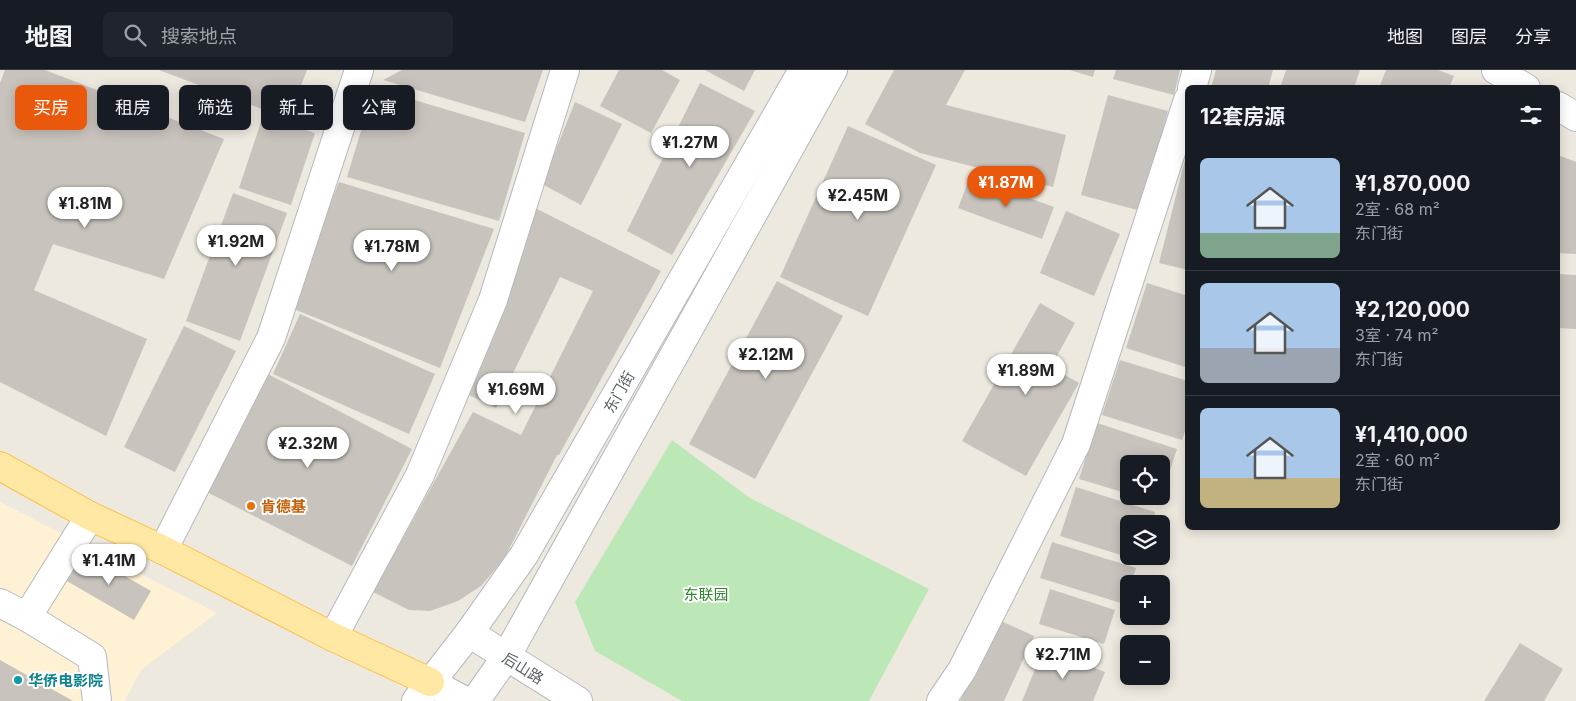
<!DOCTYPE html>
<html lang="zh">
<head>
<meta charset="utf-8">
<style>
	:root { --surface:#171b24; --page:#20242c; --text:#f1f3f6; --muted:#9ea1a6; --line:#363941; --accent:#ea580c }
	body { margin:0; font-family:Inter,"Noto Sans SC",sans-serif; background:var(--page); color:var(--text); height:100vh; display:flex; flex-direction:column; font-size:19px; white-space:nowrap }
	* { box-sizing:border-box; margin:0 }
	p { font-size:16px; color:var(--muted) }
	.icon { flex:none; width:28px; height:28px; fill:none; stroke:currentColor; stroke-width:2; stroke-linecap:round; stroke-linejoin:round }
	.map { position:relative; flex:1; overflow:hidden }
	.drawer { position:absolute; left:1185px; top:15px; width:375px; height:445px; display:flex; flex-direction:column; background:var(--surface); border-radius:8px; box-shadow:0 2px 12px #0003 }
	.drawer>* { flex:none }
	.guide { position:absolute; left:15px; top:15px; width:475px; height:45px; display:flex; gap:10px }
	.fabs { position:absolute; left:1120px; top:385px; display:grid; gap:10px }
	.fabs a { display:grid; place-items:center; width:50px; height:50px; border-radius:8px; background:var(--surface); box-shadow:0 2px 12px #0003; font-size:25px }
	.price { position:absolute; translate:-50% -42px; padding:0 11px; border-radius:18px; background:#fff; color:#222; font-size:16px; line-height:32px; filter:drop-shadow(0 1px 2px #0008) }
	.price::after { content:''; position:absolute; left:50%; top:30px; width:15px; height:11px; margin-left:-8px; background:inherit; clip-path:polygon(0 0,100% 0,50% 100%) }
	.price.current { background:var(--accent); color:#fff }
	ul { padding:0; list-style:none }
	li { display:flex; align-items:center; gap:15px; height:125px; padding:0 15px }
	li+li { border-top:1px solid var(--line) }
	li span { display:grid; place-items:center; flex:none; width:140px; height:100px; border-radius:8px; color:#555 }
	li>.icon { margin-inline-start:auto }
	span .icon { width:60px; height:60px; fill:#fffc; stroke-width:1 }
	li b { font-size:21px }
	h2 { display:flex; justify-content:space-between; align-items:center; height:60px; padding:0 15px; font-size:21px }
	.tag { padding:0 18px; border-radius:8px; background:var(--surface); box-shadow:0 2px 12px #0003; font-size:18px; line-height:45px }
	.tag.current { background:var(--accent); color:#fff }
	header { display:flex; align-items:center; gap:30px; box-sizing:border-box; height:70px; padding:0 25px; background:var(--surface); border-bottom:1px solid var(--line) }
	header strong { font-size:24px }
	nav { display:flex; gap:28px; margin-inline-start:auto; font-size:18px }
	.search { width:350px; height:45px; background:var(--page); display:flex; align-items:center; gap:12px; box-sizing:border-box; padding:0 18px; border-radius:8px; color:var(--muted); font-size:19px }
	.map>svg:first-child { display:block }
	.commercial { fill:#fff1d3 }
	.green { fill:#bce8b8 }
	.building { fill:#c8c3bc }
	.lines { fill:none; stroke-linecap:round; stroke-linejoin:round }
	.street-casing { stroke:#b5b9be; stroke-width:30 }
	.secondary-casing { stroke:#b3b8be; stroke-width:30 }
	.primary-casing { stroke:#ffbc47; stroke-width:30 }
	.street { stroke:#fff; stroke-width:28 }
	.secondary { stroke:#fff; stroke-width:28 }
	.primary { stroke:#ffe8a3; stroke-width:28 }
	.food-dot { fill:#e8710a; stroke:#fff; stroke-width:2 }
	.culture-dot { fill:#0f9aa8; stroke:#fff; stroke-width:2 }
	.labels { text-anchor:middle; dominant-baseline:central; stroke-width:4; stroke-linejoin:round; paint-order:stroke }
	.street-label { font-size:15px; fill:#585e62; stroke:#fff }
	.food-label { font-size:15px; font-weight:bold; fill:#c56008; stroke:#fff; text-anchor:start }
	.park-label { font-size:15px; fill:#2e872c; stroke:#fff }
	.culture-label { font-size:15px; font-weight:bold; fill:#0d838f; stroke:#fff; text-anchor:start }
</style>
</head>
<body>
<header>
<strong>地图</strong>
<div class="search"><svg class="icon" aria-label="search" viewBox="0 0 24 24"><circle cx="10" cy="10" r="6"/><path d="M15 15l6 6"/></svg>搜索地点</div>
<nav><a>地图</a><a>图层</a><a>分享</a></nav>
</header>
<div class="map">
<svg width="1576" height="631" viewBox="0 0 1576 631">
	<rect width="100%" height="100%" fill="#eee9df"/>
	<path class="commercial" d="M0 432 217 543 141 600 125 631H0Z"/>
	<path class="green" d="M672 370 750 428 929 519 869 631H682L595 581 575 532Z"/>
	<g class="building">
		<path d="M5 0H45L224 69 164 209 53 174 34 220 147 269 106 366 0 312V13Z"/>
		<path d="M159 0H307L288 49Z"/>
		<path d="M402 0H543L525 52 383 10Z"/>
		<path d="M619 0H662L680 10 651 63 600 36Z"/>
		<path d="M705 0H755L744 21Z"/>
		<path d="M894 0H965L946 35 1066 65 1053 117 920 83 865 54Z"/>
		<path d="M1070 0H1095L1093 7Z"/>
		<path d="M1116 0H1180L1174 25 1113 9Z"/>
		<path d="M1216 0H1273L1268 18H1211Z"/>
		<path d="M1286 0H1360L1354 18H1280Z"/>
		<path d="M1386 0H1438L1454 6 1449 18H1379Z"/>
		<path d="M700 13 755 41 672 185 627 161Z"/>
		<path d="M374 18 525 63 499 151 347 107Z"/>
		<path d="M1108 25 1168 41 1141 141 1081 125Z"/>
		<path d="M575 32 622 54 581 135 542 114Z"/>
		<path d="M263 46 315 63 291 135 239 118Z"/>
		<path d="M848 56 936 95 868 246 780 207Z"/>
		<path d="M1187 82 1188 83V200L1159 193Z"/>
		<path d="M1558 85 1576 92V184L1558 183Z"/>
		<path d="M970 107 1054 137 1042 169 958 138Z"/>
		<path d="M339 112 494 159 440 298 289 237Z"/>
		<path d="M233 123 287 143 240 271 186 251Z"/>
		<path d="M531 136 661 201 559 385H557L504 489 481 516 458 531 430 541 409 540 373 522 473 342 521 365 593 221 560 207 496 338 469 325Z"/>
		<path d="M1066 141 1120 164 1094 226 1040 203Z"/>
		<path d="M1558 204 1576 205V259L1558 258Z"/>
		<path d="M777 211 843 246 755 409 689 374Z"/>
		<path d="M1147 213 1188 226V289L1185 297 1126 278Z"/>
		<path d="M1040 233 1075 253 1051 297 1079 313 1026 406 962 371Z"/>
		<path d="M300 244 435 304 409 364 273 304Z"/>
		<path d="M184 256 236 281 175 402 124 377Z"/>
		<path d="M1120 290 1188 311V352L1182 370 1102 345Z"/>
		<path d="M264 302 412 379 352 496 203 420Z"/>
		<path d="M1097 353 1177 379 1162 425 1161 394H1129V424L1079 409Z"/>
		<path d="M1076 417 1155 442 1152 454H1129V486H1141L1140 491 1060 466Z"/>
		<path d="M1136 426H1161L1159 434Z"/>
		<path d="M1052 472 1136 498 1131 514H1129V520L1124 534 1040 508Z"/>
		<path d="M84 483 151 521 134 550 67 511Z"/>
		<path d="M1050 519 1115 540 1104 574 1039 554Z"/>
		<path d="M997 549 1034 566 1004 631H960Z"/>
		<path d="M1520 573 1563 599 1544 631H1484Z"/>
		<path d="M1044 578 1105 602 1093 631H1022Z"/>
		<path d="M0 590 73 631H0Z"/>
	</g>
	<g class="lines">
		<defs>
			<g id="street">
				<path d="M1496 0 1526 18"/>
				<path d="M1192 18 1197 0"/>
				<path d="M1558 36 1576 47"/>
				<path d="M163 480 271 268 359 0"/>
				<path d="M0 533 27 547 92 587 97 631"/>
				<path d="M27 547 90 446"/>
				<path d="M469 563 578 631"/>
				<path d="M333 567 420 405 493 230 565 0"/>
				<path d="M941 631 962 600 1076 374 1188 30"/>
			</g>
			<g id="secondary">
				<path d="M430 612 465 631"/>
				<path d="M416 631 469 563 524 485 803 0"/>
				<path d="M475 631 506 587 833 0"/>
			</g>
			<path id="primary" d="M0 396 90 446 163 480 333 567 430 612"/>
		</defs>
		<use href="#street" class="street-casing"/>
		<use href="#secondary" class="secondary-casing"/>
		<use href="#primary" class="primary-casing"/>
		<use href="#street" class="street"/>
		<use href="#secondary" class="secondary"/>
		<use href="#primary" class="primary"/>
	</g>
	<circle class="food-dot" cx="251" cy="436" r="5"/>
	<circle class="culture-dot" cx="18" cy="610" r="5"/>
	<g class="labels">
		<g class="street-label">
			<text transform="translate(619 322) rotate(-60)">东门街</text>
			<text transform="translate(523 598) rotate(32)">后山路</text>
		</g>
		<g class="food-label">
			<text x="261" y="436">肯德基</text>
		</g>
		<g class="park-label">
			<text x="706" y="524">东联园</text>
		</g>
		<g class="culture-label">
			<text x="28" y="610">华侨电影院</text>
		</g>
	</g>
</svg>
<div class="fabs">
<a><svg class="icon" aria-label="locate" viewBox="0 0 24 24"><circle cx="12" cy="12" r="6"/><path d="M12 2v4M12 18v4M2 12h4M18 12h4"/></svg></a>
<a><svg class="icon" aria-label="layers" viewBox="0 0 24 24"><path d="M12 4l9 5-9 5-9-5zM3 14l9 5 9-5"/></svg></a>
<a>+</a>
<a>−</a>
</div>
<b class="price" style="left:690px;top:98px">¥1.27M</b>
<b class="price current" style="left:1006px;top:138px">¥1.87M</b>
<b class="price" style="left:858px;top:151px">¥2.45M</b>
<b class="price" style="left:85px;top:159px">¥1.81M</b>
<b class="price" style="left:236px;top:197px">¥1.92M</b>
<b class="price" style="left:392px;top:202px">¥1.78M</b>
<b class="price" style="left:766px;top:310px">¥2.12M</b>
<b class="price" style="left:1026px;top:326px">¥1.89M</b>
<b class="price" style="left:516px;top:345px">¥1.69M</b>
<b class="price" style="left:308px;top:399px">¥2.32M</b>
<b class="price" style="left:109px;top:516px">¥1.41M</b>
<b class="price" style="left:1063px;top:610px">¥2.71M</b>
<div class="guide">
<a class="tag current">买房</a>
<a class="tag">租房</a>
<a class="tag">筛选</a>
<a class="tag">新上</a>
<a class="tag">公寓</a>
</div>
<section class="drawer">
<h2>12套房源<svg class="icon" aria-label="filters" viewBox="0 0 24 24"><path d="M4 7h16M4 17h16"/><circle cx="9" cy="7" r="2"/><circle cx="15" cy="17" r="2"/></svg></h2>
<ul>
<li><span style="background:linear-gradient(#a9c7e8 75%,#7fa58c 0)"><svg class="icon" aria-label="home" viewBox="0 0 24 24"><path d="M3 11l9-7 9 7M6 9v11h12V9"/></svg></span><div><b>¥1,870,000</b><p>2室 · 68 m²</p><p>东门街</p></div></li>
<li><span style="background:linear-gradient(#a9c7e8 65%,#9aa5b1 0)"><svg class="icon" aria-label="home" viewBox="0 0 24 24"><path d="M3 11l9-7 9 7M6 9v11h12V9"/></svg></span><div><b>¥2,120,000</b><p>3室 · 74 m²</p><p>东门街</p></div></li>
<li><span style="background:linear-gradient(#a9c7e8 70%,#c2b280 0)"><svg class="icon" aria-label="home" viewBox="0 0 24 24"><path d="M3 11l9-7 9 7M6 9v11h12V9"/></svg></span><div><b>¥1,410,000</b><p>2室 · 60 m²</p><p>东门街</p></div></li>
</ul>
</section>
</div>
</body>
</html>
